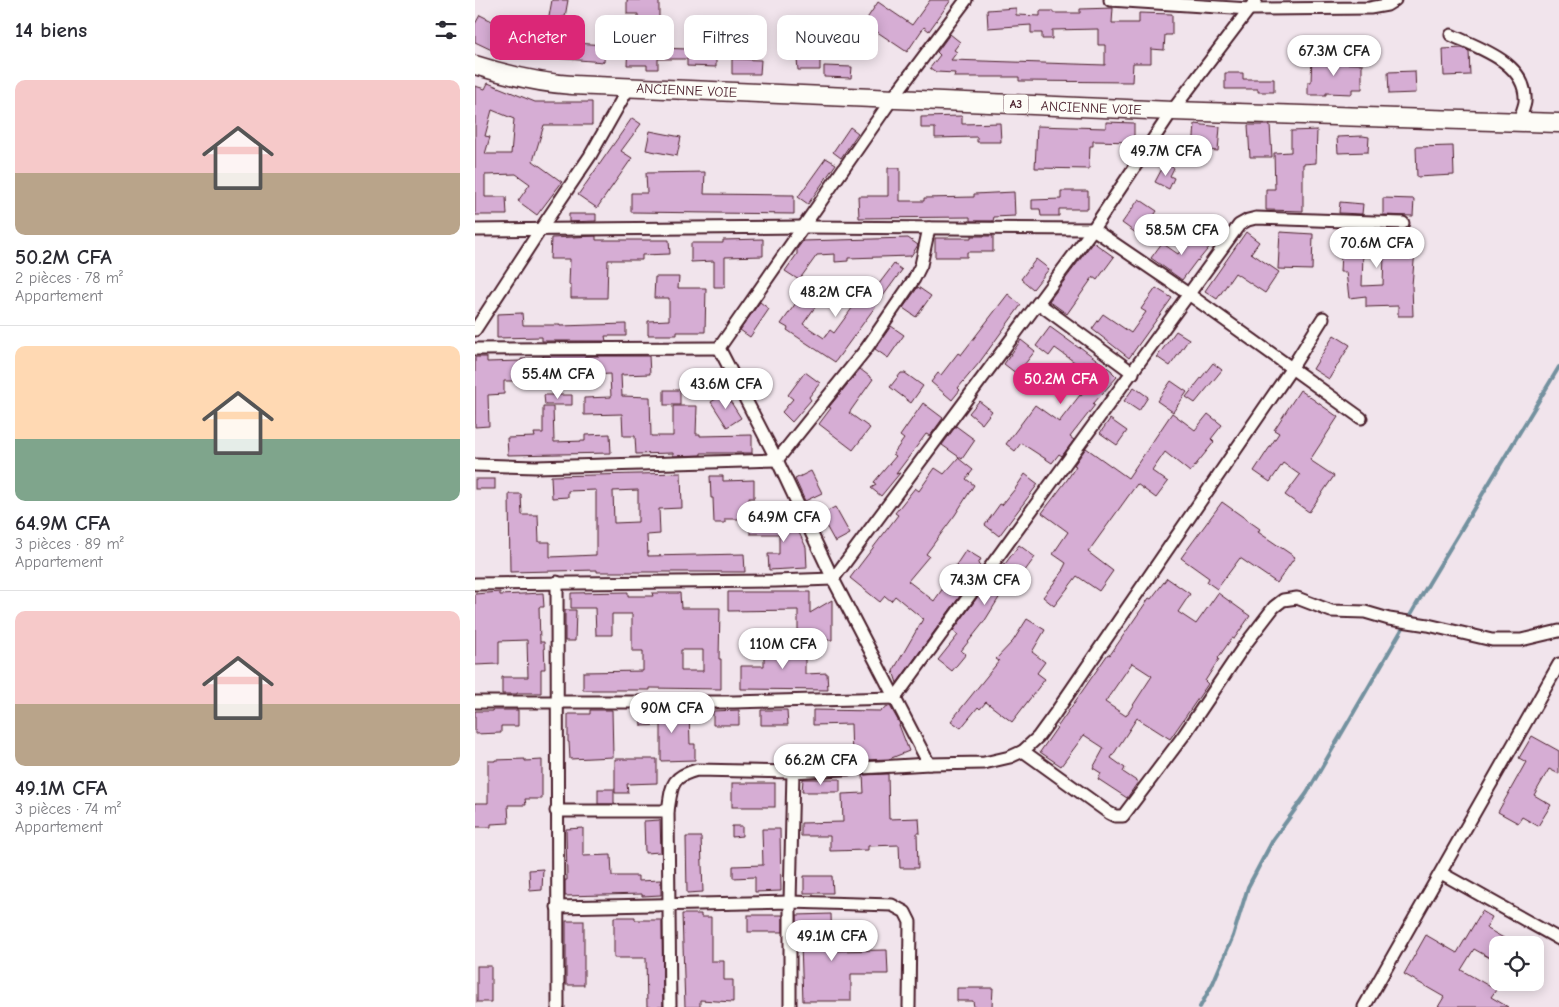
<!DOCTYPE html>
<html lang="fr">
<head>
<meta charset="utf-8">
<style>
	:root { --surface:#fff; --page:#f7f7f7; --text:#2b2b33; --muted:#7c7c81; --line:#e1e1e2; --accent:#db2777 }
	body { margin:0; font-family:"Comic Neue",sans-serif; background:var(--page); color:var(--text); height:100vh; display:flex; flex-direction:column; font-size:19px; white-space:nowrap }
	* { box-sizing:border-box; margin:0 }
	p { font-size:16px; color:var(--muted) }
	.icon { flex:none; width:28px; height:28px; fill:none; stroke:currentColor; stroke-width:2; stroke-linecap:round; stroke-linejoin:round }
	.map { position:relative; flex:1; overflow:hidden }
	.panel { display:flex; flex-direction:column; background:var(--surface); width:475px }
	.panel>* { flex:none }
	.banner { position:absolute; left:15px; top:15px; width:475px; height:45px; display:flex; gap:10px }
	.tools { position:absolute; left:1014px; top:936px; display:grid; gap:10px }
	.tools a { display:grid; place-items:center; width:55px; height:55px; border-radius:10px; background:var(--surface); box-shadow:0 2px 12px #0003; font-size:25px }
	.price { position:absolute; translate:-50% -42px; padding:0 11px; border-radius:18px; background:#fff; color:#222; font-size:16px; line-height:32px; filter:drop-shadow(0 1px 2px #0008) }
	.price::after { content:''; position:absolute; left:50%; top:30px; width:15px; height:11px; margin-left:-8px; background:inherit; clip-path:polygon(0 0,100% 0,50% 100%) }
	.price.on { background:var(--accent); color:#fff }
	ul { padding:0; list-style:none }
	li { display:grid; align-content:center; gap:10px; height:265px; padding:0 15px }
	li+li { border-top:1px solid var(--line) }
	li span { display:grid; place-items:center; height:155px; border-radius:10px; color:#555 }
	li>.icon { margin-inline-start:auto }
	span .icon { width:90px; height:90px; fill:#fffc; stroke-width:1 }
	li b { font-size:21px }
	h2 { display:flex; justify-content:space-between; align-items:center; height:60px; padding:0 15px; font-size:21px }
	.pill { padding:0 18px; border-radius:10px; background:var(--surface); box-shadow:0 2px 12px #0003; font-size:18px; line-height:45px }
	.pill.on { background:var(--accent); color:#fff }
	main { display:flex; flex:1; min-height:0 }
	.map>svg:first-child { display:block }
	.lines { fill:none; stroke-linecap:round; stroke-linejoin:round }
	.stream { stroke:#73919f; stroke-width:4 }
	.building { fill:#d6add4; stroke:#4a1f2b; fill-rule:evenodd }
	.street-casing { stroke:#4a1f2b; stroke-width:15 }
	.primary-casing { stroke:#4a1f2b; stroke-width:21 }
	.street { stroke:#fdfcf7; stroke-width:11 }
	.primary { stroke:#fdfcf7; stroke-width:18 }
	.labels { text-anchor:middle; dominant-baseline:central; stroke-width:4.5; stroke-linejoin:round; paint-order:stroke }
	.shield { fill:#fdfcf7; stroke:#806168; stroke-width:1 }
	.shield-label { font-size:12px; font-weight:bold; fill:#4a1f2b }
	.street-label { font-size:14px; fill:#4a1f2b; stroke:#fdfcf7 }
</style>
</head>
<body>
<main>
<section class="panel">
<h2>14 biens<svg class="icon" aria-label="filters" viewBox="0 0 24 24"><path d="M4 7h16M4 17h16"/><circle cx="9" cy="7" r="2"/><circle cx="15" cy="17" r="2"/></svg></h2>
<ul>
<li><span style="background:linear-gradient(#f6c9c9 60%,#b9a48a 0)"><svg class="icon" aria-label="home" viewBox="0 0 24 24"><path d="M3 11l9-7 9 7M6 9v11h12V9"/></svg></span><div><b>50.2M CFA</b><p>2 pièces · 78 m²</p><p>Appartement</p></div></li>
<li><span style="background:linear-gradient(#ffd9b3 60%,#7fa58c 0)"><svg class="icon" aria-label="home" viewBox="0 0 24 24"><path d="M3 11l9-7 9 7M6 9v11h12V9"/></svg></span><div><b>64.9M CFA</b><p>3 pièces · 89 m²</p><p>Appartement</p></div></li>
<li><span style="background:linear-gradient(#f6c9c9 60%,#b9a48a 0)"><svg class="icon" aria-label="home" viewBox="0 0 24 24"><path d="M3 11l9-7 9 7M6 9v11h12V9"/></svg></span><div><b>49.1M CFA</b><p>3 pièces · 74 m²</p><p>Appartement</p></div></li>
</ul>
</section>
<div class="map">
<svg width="1084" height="1007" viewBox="0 0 1084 1007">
	<rect width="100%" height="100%" fill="#f1e4ec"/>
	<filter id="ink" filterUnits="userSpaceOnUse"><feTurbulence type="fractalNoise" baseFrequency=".02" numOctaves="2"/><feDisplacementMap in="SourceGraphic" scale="10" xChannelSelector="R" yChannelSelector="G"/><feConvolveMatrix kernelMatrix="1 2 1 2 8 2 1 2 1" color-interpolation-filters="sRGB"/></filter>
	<g filter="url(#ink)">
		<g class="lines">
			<path class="stream" d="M725 1007 738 983 758 936 773 887 798 840 832 793 954 583 1084 367"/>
		</g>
		<g class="building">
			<path d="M77 0H93L90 17H87L85 42 130 45 129 62 40 55 42 31 71 33Z"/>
			<path d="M152 0H184V48L212 49 213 44H241V67L212 66V59H183V69H172V65H152L153 44H163V14H152Z"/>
			<path d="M455 0H476L454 31 449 27 432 52 389 23 403 2 437 25Z"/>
			<path d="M541 8V15L565 16V11H578V13H605V9L638 8 637 23H664V13L697 14V35H690L689 50 676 49V63H658L657 82 544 81V77H479L480 73 461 72 455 68 465 55 462 52 475 34 485 42 479 50 482 52 476 60 630 65V45H623V29L577 30V39H567V33H556V25L513 28 512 10Z"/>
			<path d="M5 15 33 29 21 52 0 42V24Z"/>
			<path d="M987 48 994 51 995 75 969 76 968 49Z"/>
			<path d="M837 54H855V63L887 64V89H877V94L851 93V95H833V82H836Z"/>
			<path d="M257 59 286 60 285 74H257Z"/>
			<path d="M322 59H345V70H323Z"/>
			<path d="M349 66 377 67 376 78 349 77Z"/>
			<path d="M940 71 941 93 914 94 913 72Z"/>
			<path d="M750 73H768V79H799V92H783V89H750Z"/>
			<path d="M13 83 60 102H117V125H69L58 161 87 182 62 215 43 201 55 184 41 174 10 175V197H31L32 215H0V86L10 89ZM17 110 39 119 36 154H10L15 137 10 136Z"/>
			<path d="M487 116V124L525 123 526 142H502V137L460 138V128H446V117Z"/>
			<path d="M157 118 166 124 146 151 157 158 122 208 103 195Z"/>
			<path d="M631 122 659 123V142L618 141V146H615L614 169 560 168 562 126 631 128Z"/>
			<path d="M720 124 745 127 743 151 718 149Z"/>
			<path d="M773 125H795L797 157H775Z"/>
			<path d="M375 127 383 133 366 158 358 152Z"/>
			<path d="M842 130 841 163 828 164V211L791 210V189H800L799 153 816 152V131Z"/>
			<path d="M175 131 206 137 202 156 171 150Z"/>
			<path d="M888 136 894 137 893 152 863 153 862 137Z"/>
			<path d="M978 146 979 175 942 177 941 147Z"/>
			<path d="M351 158 361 164 333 204 323 197Z"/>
			<path d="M690 163 699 168 695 176 699 178 694 189 680 182Z"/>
			<path d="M413 168H425V201H449V198L499 197V194L539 192 540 216 519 217 518 221H495V217L384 218 383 196H413Z"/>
			<path d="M230 172 229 194 319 195V214L156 212V193H172L171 173Z"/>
			<path d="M586 191H613V209H584V216H566L565 209H557V200L586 199Z"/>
			<path d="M908 198 939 199 938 216 908 215Z"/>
			<path d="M664 199 682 211 665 236 647 223Z"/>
			<path d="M865 202 888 204 887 214 864 213Z"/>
			<path d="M94 214H121V221L94 222Z"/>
			<path d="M863 228 886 229V231L919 230 918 248 940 250 937 285 938 316H923V306L891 307V296L874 298 871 272H865L866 252H862ZM888 252 909 253 908 285 887 286Z"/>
			<path d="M720 232 736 245 723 261 722 260 707 280 676 258 687 243 703 254Z"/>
			<path d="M771 232 784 242 776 253 804 272 790 293 760 273 742 299 730 291Z"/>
			<path d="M805 232 838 234 837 270 803 269Z"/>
			<path d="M121 236V240H194L195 254 167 255V260H133L132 298H96V285H94L95 259H75L76 238Z"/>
			<path d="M496 236H518V252H492V257H460V238H496Z"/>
			<path d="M433 238 443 245 436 256 373 258V261L360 262V254L342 255 324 280 310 271 322 254V249L328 241Z"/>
			<path d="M288 239V256L250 257V287H239V261L216 262V243H248V240Z"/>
			<path d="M618 242 639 257 622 280 618 277 592 314 574 301Z"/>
			<path d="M561 259 574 269 558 289 546 279Z"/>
			<path d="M419 264 427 270 360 362 312 330 313 328 306 324 333 286 348 296 328 324 349 338 355 330 359 333 391 289 397 293Z"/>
			<path d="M180 277H204L203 288H231L230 332H202V335H173V321L194 320V298H179Z"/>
			<path d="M443 287 456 296 441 317 428 308Z"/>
			<path d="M681 288 697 298 654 358 617 329 628 314 656 333 671 312 666 309Z"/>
			<path d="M533 294 546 305 504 363 483 388 485 390 477 400 456 382 463 373 466 375 483 353 486 355Z"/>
			<path d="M285 302 294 309 275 337 265 330Z"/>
			<path d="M47 313 48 325H85V326L151 324V336H130L131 341H67V337L22 338V314Z"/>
			<path d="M416 326 429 335 413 358 400 349Z"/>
			<path d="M575 327 604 348 605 347 637 371V372L642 377 618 404 620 405 595 437 599 440 587 456 584 454 577 463 546 443 540 451 531 444 560 405 584 422 605 395 606 396 626 374 608 362 605 366 580 348 574 356 561 346Z"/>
			<path d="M701 331 714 339 695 366 682 357Z"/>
			<path d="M859 335 875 345 854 379 838 369Z"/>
			<path d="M546 340 560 351 542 374 529 364Z"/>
			<path d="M68 356H174L175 374 146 375 147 396 175 397 176 436H198V406H222L221 434H225V436L277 435V453H226V455L198 456V453L161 454 160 436H148L147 414 109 415V398L136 397 135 374 104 376V370L66 372V381H29V394L13 395 14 426 0 427V357H12V362L46 361V359L68 358Z"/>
			<path d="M738 363 747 370 720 403 711 397Z"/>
			<path d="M385 369 398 379 374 413 395 428 378 450 344 424 356 408 354 407Z"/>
			<path d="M330 372 345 383 334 397 336 400 317 422 307 412 318 399 313 395Z"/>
			<path d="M426 373H430L448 386 436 403 415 387Z"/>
			<path d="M696 381 712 392 698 412 682 401Z"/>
			<path d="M659 387 673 397 664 411 649 401Z"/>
			<rect x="189" y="390" width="16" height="15"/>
			<path d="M825 390 863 417 835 460 859 476 834 512 810 495 825 475 808 463 795 482 779 471 804 433 799 430Z"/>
			<path d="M250 393 266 418 252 427 236 402Z"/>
			<path d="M69 395H97V405H70Z"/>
			<path d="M504 401 517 411 507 424 494 413Z"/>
			<path d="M448 403 468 418 455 436 451 434 421 474 425 473 406 496 396 488 401 485 399 482 421 456 418 454 429 439 425 436Z"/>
			<path d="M68 407H78L79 442 110 441V435L135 434 136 453 33 455 32 438 60 437 59 433H68Z"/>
			<path d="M697 413 720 430 733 414 747 425 736 439 739 442 715 472 690 452 677 471 693 482 681 498 662 484 613 552 638 571 624 591 602 576 579 606 568 597 589 570 588 569 591 563 578 554 593 532 567 513 592 480 601 466 599 465 611 448 653 478Z"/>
			<path d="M635 419 652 431 642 445 625 433Z"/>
			<path d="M481 426 500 440 487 459 467 445Z"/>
			<path d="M483 458 498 470 491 479 499 485 480 515 451 554 454 556 433 581 459 601 483 567 481 565 491 550 506 559 503 564 506 567 422 683 418 671 448 619 420 596 416 601 410 596 405 602 375 578 423 515 420 513 440 488 444 491 460 468 469 474Z"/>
			<path d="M336 471 347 493 330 501 320 479Z"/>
			<path d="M206 473 207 508 184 509 185 534 172 535 173 556 269 554 270 572H122V570L35 572 34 494H46L47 515H63L64 542H75V557L121 555V490L93 491V497L77 498 76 476ZM163 490V522L139 523 138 491Z"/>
			<path d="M550 474 563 484 524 536 510 525 525 504 527 505 540 489Z"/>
			<path d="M235 476H248V481L279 480V498H274L275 519H250V523H239L238 498H236Z"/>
			<rect x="0" y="479" width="20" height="10"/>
			<path d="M747 502 785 529 783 532 820 557 802 583 765 558 742 589 732 582 734 578 706 558Z"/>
			<path d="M360 507 375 534 360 542 345 515Z"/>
			<path d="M313 510 331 547 332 568 294 570 293 554H304V534H275V524L289 523Z"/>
			<path d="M544 545 560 557 544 579 538 575 509 622 486 651 491 654 477 671 463 660 483 635 478 631 519 574 521 575 529 563 530 564Z"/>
			<path d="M692 578 715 594 703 612 721 624 743 593 775 616 759 639 757 638 743 658 744 659 730 681 733 684 695 739 662 718 636 758 650 768 648 772 663 782 652 798 623 779 626 773 618 768 629 748 609 735 586 766 565 752 633 654 635 655 674 598 676 599ZM657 663 677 676 651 716 630 702Z"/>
			<path d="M25 592V595L68 593 69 607H64L65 642H69L70 669H66V693H42V694H27V677H53L52 640 24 641V664L0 665V594Z"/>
			<path d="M153 592V596H178L177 593H205L206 608H245L244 659H246V689L175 688V690H108V672L168 671V651H157V614H137V635H121L120 608H96V593ZM206 650H228V671H206Z"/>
			<path d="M253 592H335V613L357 600V640H323V610L253 611Z"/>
			<path d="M90 610H101L100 641H90Z"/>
			<path d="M552 619 570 630 557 652 570 662 562 673 570 679 537 722 511 702 505 709 503 707 486 728 476 721 524 661 521 659 538 641Z"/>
			<path d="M289 641H330V674L352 673 353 690 266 689V666H289Z"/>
			<path d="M415 706 425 724 424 725 434 751 414 759 387 760V759H377L376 724 338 725V710L405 711Z"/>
			<path d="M17 710H43V726H26V733L0 734V711H17Z"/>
			<path d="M115 710H137L138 757 95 759 94 742H93V714H115Z"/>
			<path d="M264 710V725H238V711Z"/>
			<path d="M286 710H312L313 725H286Z"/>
			<path d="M165 711H214L215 744H220V760L186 761V725L166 726Z"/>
			<path d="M1057 736 1084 751V774L1074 769 1059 795 1076 805 1063 826 1047 817 1043 823 1023 812 1051 762 1044 758Z"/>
			<path d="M50 759V761L67 760V799H50L51 805H33L34 823 16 824V827H0V803H13V761H20V760Z"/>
			<path d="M140 759H182V783L152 784 153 793H140Z"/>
			<path d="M413 774 414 819 444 818 445 833H442L443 868H425L424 845 393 846V850L355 851V836H326V823L368 822 367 794 389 793 388 775Z"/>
			<path d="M328 779H365V792H327Z"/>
			<rect x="257" y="783" width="43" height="24"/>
			<rect x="123" y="789" width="16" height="15"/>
			<path d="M185 820 186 852 170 853 169 821Z"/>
			<path d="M257 826H267V836L257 837Z"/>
			<path d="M108 828V856L136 855 137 876H163V881L186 880V895L167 896V894L90 896V880H92L91 829Z"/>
			<path d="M287 829H305L306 891 280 892V877L258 878V866L288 865Z"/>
			<path d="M211 837H226L228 892 212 893Z"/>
			<path d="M68 869 67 890 55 891 54 870Z"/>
			<path d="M329 876H357L358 893H329Z"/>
			<path d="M1007 911 1017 917 1011 928 1041 945H1022V962L999 949 986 970 1021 990 1016 997 1033 1007H963L969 997 929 974 951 935 982 953Z"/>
			<path d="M207 914H226V917H236V961H249V980H258V1002L225 1000V1007H210Z"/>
			<path d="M356 914 357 951 412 950 413 974H376V1001H328L326 944H324L322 932V915Z"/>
			<rect x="273" y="915" width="35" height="17"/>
			<path d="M139 917H160V920H187L188 1007H172L171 958H139Z"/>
			<rect x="91" y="921" width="18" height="64"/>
			<rect x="2" y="966" width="14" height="36"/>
			<path d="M482 988H518L517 1007H499L498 1001H482Z"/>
		</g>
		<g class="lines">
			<defs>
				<g id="street">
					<path d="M635 0 774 9 895 8 912 5 920 0"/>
					<path d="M976 35C1004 48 1053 63 1050 102 1049 108 1046 115 1044 121"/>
					<path d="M0 230 328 227 618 229 715 295 886 418"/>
					<path d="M563 303 658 373"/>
					<path d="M0 330 65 230 115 156 154 87"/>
					<path d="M244 348 302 460 358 579 454 764"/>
					<path d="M244 348 417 99 491 0"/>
					<path d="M0 349 244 348"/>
					<path d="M0 465 61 467 302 460 391 349 439 279 446 265 454 228"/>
					<path d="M82 582 83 1007"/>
					<path d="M0 584 300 581 358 579 618 229 697 111 781 0"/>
					<path d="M0 702H259L420 698 764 225 773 220 781 218 928 223"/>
					<path d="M548 751 634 813 640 816H648L709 735 769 646 799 607 808 600 822 598 856 611 890 612 914 619 953 625 1017 640H1046L1084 631"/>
					<path d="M81 811H193"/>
					<path d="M966 873 1084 939"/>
					<path d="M82 907 315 902 417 905 430 912 435 922 434 1007"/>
					<path d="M195 1007 193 811C197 786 195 777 222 770L318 772 454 764 509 763 535 757 548 751 563 737 579 715 816 369 848 318"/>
					<path d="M315 1007V902L318 772"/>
					<path d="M889 1007 1084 664"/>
				</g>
				<g id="primary">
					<path id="s1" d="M0 65C32 75 64 83 97 85L697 111 1084 123"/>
				</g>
			</defs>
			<use href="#street" class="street-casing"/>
			<use href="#primary" class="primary-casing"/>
			<use href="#street" class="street"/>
			<use href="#primary" class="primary"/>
		</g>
	</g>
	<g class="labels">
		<rect class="shield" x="528.5" y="94.5" width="25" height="19" rx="4"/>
		<g class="shield-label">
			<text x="541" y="104">A3</text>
		</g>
		<g class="street-label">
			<text stroke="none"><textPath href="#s1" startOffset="214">ANCIENNE VOIE</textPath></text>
			<text stroke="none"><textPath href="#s1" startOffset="619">ANCIENNE VOIE</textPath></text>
		</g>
	</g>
</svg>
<div class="tools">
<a><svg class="icon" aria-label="locate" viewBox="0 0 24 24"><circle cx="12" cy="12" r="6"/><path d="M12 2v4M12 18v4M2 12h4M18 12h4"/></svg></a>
</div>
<b class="price" style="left:859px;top:77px">67.3M CFA</b>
<b class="price" style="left:691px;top:177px">49.7M CFA</b>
<b class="price" style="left:707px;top:256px">58.5M CFA</b>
<b class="price" style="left:902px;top:269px">70.6M CFA</b>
<b class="price" style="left:361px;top:318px">48.2M CFA</b>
<b class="price" style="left:83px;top:400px">55.4M CFA</b>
<b class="price on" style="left:586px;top:405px">50.2M CFA</b>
<b class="price" style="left:251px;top:410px">43.6M CFA</b>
<b class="price" style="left:309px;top:543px">64.9M CFA</b>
<b class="price" style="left:510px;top:606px">74.3M CFA</b>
<b class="price" style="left:308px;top:670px">110M CFA</b>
<b class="price" style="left:197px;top:734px">90M CFA</b>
<b class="price" style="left:346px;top:786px">66.2M CFA</b>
<b class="price" style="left:357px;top:962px">49.1M CFA</b>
<div class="banner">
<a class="pill on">Acheter</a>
<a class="pill">Louer</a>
<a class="pill">Filtres</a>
<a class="pill">Nouveau</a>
</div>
</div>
</main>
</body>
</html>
